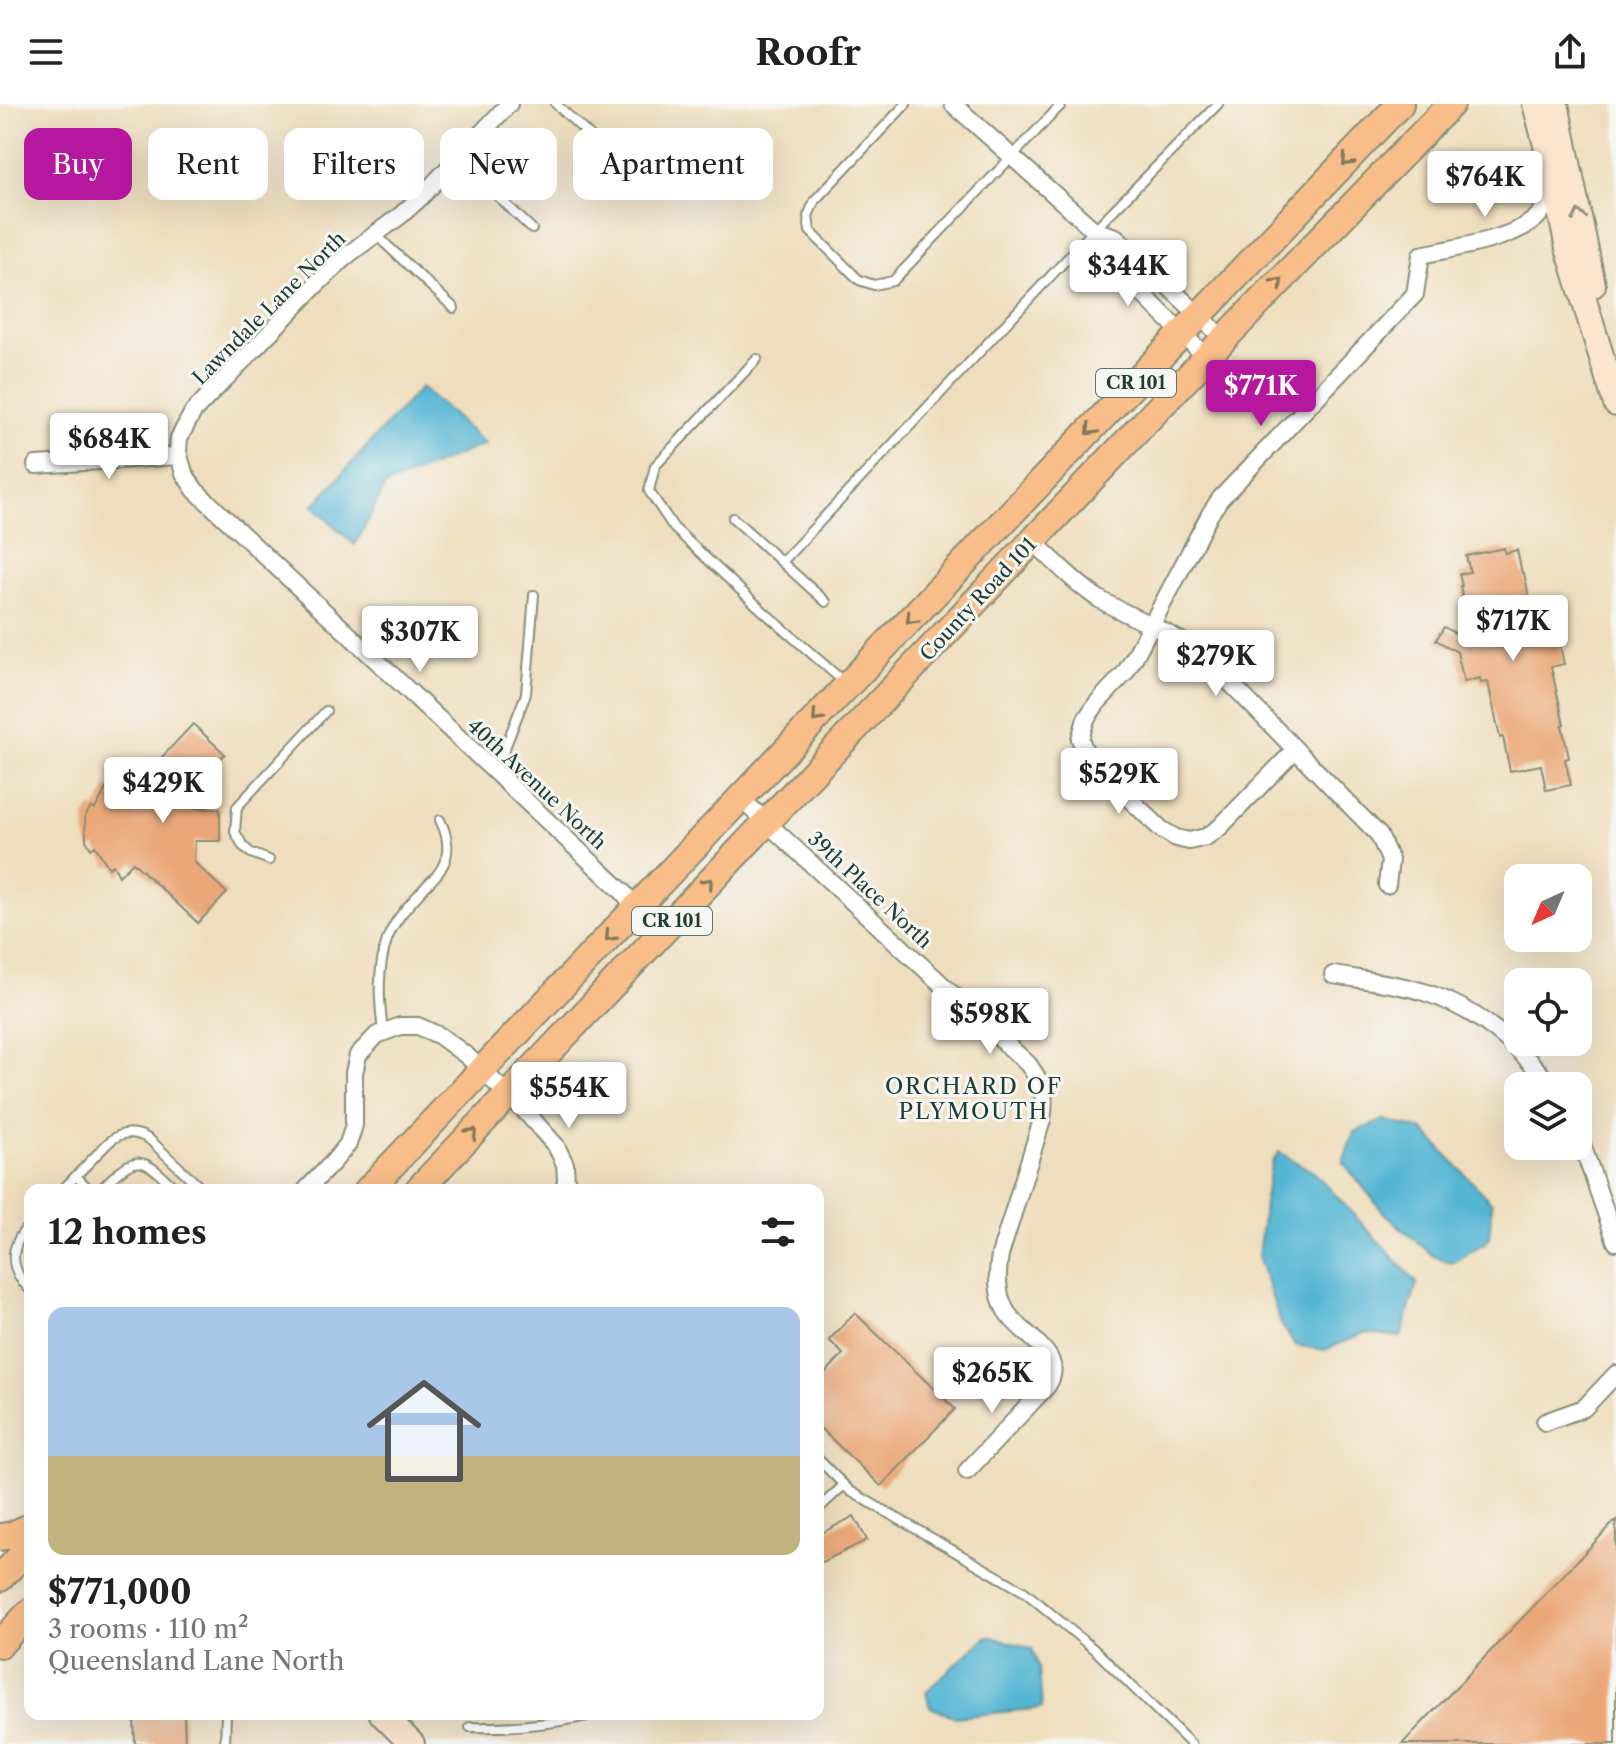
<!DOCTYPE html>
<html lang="en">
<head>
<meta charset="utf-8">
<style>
	:root { --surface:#fff; --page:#f2f2f2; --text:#222; --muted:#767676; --line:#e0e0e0; --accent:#b5179e }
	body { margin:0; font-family:"Libre Caslon Text",serif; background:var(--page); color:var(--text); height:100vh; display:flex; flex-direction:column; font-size:30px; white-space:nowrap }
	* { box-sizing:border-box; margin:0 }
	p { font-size:26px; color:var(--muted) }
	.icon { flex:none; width:44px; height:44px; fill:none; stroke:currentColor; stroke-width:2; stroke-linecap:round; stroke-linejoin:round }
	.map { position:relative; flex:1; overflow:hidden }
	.drawer { position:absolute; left:24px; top:1080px; width:800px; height:536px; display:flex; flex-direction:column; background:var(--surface); border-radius:16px; box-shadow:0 8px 32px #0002 }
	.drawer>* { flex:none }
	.hud { position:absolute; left:24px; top:24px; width:800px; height:72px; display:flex; gap:16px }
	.needle { width:52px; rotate:224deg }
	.tools { position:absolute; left:1504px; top:760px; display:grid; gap:16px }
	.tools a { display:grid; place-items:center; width:88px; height:88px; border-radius:16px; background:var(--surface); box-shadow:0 8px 32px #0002; font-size:40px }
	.price { position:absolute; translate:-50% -68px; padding:0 18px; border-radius:8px; background:#fff; color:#222; font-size:26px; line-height:52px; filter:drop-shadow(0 2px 4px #0008) }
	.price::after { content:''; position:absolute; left:50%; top:48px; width:24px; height:18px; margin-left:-12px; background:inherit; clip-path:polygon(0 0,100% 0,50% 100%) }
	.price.selected { background:var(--accent); color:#fff }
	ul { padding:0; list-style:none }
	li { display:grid; align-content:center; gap:16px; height:424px; padding:0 24px }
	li+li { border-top:2px solid var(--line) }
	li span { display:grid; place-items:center; height:248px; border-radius:16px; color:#555 }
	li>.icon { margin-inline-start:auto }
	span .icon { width:144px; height:144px; fill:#fffc; stroke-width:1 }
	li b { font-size:34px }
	h2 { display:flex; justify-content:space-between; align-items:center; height:96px; padding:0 24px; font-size:34px }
	.chip { padding:0 28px; border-radius:16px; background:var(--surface); box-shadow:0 8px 32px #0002; font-size:28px; line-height:72px }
	.chip.selected { background:var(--accent); color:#fff }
	header { display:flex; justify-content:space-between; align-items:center; height:104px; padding:0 24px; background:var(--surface); font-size:36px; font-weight:700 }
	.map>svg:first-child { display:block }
	.water { fill:#55b6d4; stroke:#3a7a84; stroke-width:2 }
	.building { fill:#eba777 }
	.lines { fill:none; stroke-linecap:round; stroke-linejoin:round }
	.lane-casing { stroke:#878e78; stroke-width:12 }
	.street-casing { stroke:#878e78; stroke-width:20 }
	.secondary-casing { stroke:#878e78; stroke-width:28 }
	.primary-casing { stroke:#878e78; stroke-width:30 }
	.lane { stroke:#fff; stroke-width:8 }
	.street { stroke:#fff; stroke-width:16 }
	.secondary { stroke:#fce5cf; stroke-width:24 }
	.primary { stroke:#f8bd88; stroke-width:26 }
	.oneway { stroke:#81775a }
	.oneway2 { stroke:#8e9182 }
	.labels { text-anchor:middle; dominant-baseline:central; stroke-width:6; stroke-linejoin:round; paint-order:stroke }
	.shield { fill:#f6f6f2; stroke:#60746d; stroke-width:2 }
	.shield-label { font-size:18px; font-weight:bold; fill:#1f3d34 }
	.street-label { font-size:20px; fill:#1f3d34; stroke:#f6f6f2 }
	.neighbourhood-label { font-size:22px; letter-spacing:2px; fill:#1f3d34; stroke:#f6f6f2 }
</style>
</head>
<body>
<header><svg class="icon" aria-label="menu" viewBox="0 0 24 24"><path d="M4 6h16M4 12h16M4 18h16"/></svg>Roofr<svg class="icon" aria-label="share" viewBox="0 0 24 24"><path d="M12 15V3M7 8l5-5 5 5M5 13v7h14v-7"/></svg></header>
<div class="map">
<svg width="1616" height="1640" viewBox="0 0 1616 1640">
	<rect width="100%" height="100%" fill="#f6f6f2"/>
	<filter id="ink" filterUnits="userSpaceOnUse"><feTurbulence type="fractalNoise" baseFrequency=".0125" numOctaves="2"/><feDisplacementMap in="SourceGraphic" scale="16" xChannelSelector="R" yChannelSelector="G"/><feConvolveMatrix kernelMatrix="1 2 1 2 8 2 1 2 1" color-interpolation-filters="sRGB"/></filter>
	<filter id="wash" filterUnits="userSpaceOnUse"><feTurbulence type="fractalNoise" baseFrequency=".006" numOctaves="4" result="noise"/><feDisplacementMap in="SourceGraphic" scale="32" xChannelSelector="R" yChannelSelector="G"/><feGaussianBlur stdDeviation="1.8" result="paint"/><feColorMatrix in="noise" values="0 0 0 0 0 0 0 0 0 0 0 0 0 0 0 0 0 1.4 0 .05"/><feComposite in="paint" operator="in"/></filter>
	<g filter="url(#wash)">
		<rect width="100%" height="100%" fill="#efdebd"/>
		<g class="water">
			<path d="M421 283 485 340 386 381 355 441 313 402Z"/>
			<path d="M1384 1016 1423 1026 1492 1099 1489 1136 1452 1159 1433 1152 1384 1109 1343 1058 1354 1028Z"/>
			<path d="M1279 1048 1315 1069 1417 1179 1401 1233 1364 1229 1325 1246 1295 1241 1281 1220 1258 1152 1266 1088 1272 1058Z"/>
			<path d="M987 1532 1032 1544 1039 1565 1042 1604 955 1613 930 1603 926 1588C945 1568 967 1551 987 1532Z"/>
		</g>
		<g id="blocks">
			<g class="building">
				<path d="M1504 444 1505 449 1517 446 1522 469H1524L1536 527 1556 522 1564 560 1551 563 1564 620 1562 621 1569 654 1565 655 1571 681 1546 686 1541 661 1510 667 1503 633 1500 634 1488 578 1481 579 1480 574 1464 578 1457 548 1436 536 1444 523 1472 539 1460 482H1462L1459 470 1470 468 1466 452Z"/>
				<path d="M193 620 225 650 188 689 194 694V704L220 705V737H195L194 758 227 789 198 819 133 758 119 772 113 761 109 764 95 742 91 745 86 736 85 712 91 703 95 705 107 683 111 686 118 674 131 686Z"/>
				<path d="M855 1209 955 1305 881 1382 818 1322V1277L843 1250 829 1236Z"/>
				<path d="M854 1412 867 1436 818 1460V1431Z"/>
				<path d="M1616 1416V1640H1402L1484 1554Z"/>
				<path d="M134 1610H184L185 1640H135Z"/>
			</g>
		</g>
	</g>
	<g filter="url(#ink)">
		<use href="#blocks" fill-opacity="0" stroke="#878e78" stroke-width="2"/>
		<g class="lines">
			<defs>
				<g id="lane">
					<path d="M556 0 608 49"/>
					<path d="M906 0 815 96 808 112 810 127 859 176 874 181 893 177 1062 0"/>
					<path d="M458 54 532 125"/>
					<path d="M376 131 454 204"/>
					<path d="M757 255 655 362 649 387 674 424 763 507 844 578"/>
					<path d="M733 414 826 498"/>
					<path d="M782 458 1094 126 1218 0"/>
					<path d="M496 667 526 590 534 491"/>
					<path d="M269 756 251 749 243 742 235 728 237 703 326 607"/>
					<path d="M383 928C379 896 377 867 387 836 395 814 411 799 426 782 432 776 439 770 442 763 451 748 447 730 440 716"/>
					<path d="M76 1072 90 1086"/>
					<path d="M62 1086 109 1038C122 1027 134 1027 149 1035L203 1086"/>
					<path d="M100 1086C137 1048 141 1051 177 1086"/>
					<path d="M30 1120C9 1142 8 1164 30 1186"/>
					<path d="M818 1355 850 1387 1025 1488 1096 1547 1191 1640"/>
					<path d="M818 1405 844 1381"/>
					<path d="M470 1623C513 1624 555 1620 597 1610"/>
					<path d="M225 1640 226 1610"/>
				</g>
				<g id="street">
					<path d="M509 0 421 93 401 111 345 153 315 182 193 308 179 334 178 348 184 369 195 386 623 788 636 804"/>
					<path d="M953 0 1094 126 1116 133 1224 235"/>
					<path d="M1094 126 1102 150 1207 254"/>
					<path d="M36 361 179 352"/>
					<path d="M1033 437C1054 457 1075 479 1099 495 1133 515 1172 528 1204 552L1379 731 1390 756 1387 781"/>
					<path d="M1295 646 1219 724 1206 733 1189 737 1176 734 1161 725 1088 655 1080 635 1086 615 1097 599 1125 569 1134 554 1210 410 1220 395 1415 190 1421 151C1453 144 1511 136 1535 115 1545 106 1549 94 1553 82"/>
					<path d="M740 694 1028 960C1044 982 1046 989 1042 1016L1000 1151C997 1170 996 1189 1006 1207 1020 1231 1069 1250 1047 1282L967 1367"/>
					<path d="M1333 871C1363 876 1395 879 1424 888 1478 905 1517 940 1551 982"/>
					<path d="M1578 1029 1616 1138"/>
					<path d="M306 1086 334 1057 348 1040 354 1021V969L358 951 377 931 400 922H418L440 932 467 952 524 1006 556 1042 565 1060 566 1077 564 1086"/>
					<path d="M1545 1318 1584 1304 1616 1270"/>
				</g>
				<g id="secondary">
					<path d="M1535 0 1546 41 1568 144 1616 300"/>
					<path d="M1556 0 1593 181"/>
					<path d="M382 1610 412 1640"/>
				</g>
				<g id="primary">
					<path d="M368 1086 1400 0"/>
					<path d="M418 1086 1224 235 1451 0"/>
					<path d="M0 1433 12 1431 30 1423"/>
					<path d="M0 1474 30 1443"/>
					<path d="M0 1540 30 1508"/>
				</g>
			</defs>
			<use href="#lane" class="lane-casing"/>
			<use href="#street" class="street-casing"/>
			<use href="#secondary" class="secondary-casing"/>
			<use href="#primary" class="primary-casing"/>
			<use href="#lane" class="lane"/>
			<use href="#street" class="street"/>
			<use href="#secondary" class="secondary"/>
			<use href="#primary" class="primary"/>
		</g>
		<defs><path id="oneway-chevron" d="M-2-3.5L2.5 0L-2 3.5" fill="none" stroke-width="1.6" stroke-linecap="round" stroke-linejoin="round" transform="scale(2)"/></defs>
		<g class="oneway">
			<use href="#oneway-chevron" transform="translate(1347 57) rotate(133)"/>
			<use href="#oneway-chevron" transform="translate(1278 179) rotate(-46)"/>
			<use href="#oneway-chevron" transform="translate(1091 326) rotate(134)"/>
			<use href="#oneway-chevron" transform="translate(911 515) rotate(134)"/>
			<use href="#oneway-chevron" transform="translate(817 613) rotate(133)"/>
			<use href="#oneway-chevron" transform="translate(708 779) rotate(-47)"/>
			<use href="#oneway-chevron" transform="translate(610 832) rotate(133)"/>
			<use href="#oneway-chevron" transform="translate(472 1029) rotate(-47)"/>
		</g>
		<use class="oneway2" href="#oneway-chevron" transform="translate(1579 111) rotate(-101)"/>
	</g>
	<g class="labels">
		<g class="shield">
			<rect x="1096" y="265" width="80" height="28" rx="6"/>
			<rect x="632" y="803" width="80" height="28" rx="6"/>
		</g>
		<g class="shield-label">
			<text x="1136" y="279">CR 101</text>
			<text x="672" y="817">CR 101</text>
		</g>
		<g class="street-label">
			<text transform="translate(269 204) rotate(-45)">Lawndale Lane North</text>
			<text transform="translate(978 495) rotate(-47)">County Road 101</text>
			<text transform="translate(537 680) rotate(43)">40th Avenue North</text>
			<text transform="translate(870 786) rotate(43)">39th Place North</text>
		</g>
		<g class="neighbourhood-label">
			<text x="974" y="982">ORCHARD OF<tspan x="974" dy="25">PLYMOUTH</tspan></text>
		</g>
	</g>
</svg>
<div class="tools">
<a><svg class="needle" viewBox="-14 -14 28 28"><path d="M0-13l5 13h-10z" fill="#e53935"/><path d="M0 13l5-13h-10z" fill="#767676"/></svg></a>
<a><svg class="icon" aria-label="locate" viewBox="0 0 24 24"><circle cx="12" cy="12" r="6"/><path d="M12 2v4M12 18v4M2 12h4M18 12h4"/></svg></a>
<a><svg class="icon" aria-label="layers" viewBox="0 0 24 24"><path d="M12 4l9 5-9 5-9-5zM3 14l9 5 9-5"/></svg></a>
</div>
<b class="price" style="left:1485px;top:115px">$764K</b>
<b class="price" style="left:1128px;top:204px">$344K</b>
<b class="price selected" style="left:1261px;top:324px">$771K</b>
<b class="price" style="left:109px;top:377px">$684K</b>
<b class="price" style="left:1513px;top:559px">$717K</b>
<b class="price" style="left:420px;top:570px">$307K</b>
<b class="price" style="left:1216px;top:594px">$279K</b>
<b class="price" style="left:1119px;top:712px">$529K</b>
<b class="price" style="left:163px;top:721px">$429K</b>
<b class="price" style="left:990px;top:952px">$598K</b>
<b class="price" style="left:569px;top:1026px">$554K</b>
<b class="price" style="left:992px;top:1311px">$265K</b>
<div class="hud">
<a class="chip selected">Buy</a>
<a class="chip">Rent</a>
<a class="chip">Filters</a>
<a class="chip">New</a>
<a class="chip">Apartment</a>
</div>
<section class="drawer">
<h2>12 homes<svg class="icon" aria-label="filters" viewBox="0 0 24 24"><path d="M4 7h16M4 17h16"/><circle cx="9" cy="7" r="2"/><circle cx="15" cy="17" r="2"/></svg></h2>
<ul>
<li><span style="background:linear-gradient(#a9c7e8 60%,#c2b280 0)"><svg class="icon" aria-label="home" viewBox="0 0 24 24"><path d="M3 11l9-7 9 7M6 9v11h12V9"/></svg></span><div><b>$771,000</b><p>3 rooms · 110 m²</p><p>Queensland Lane North</p></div></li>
</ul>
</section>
</div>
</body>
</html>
